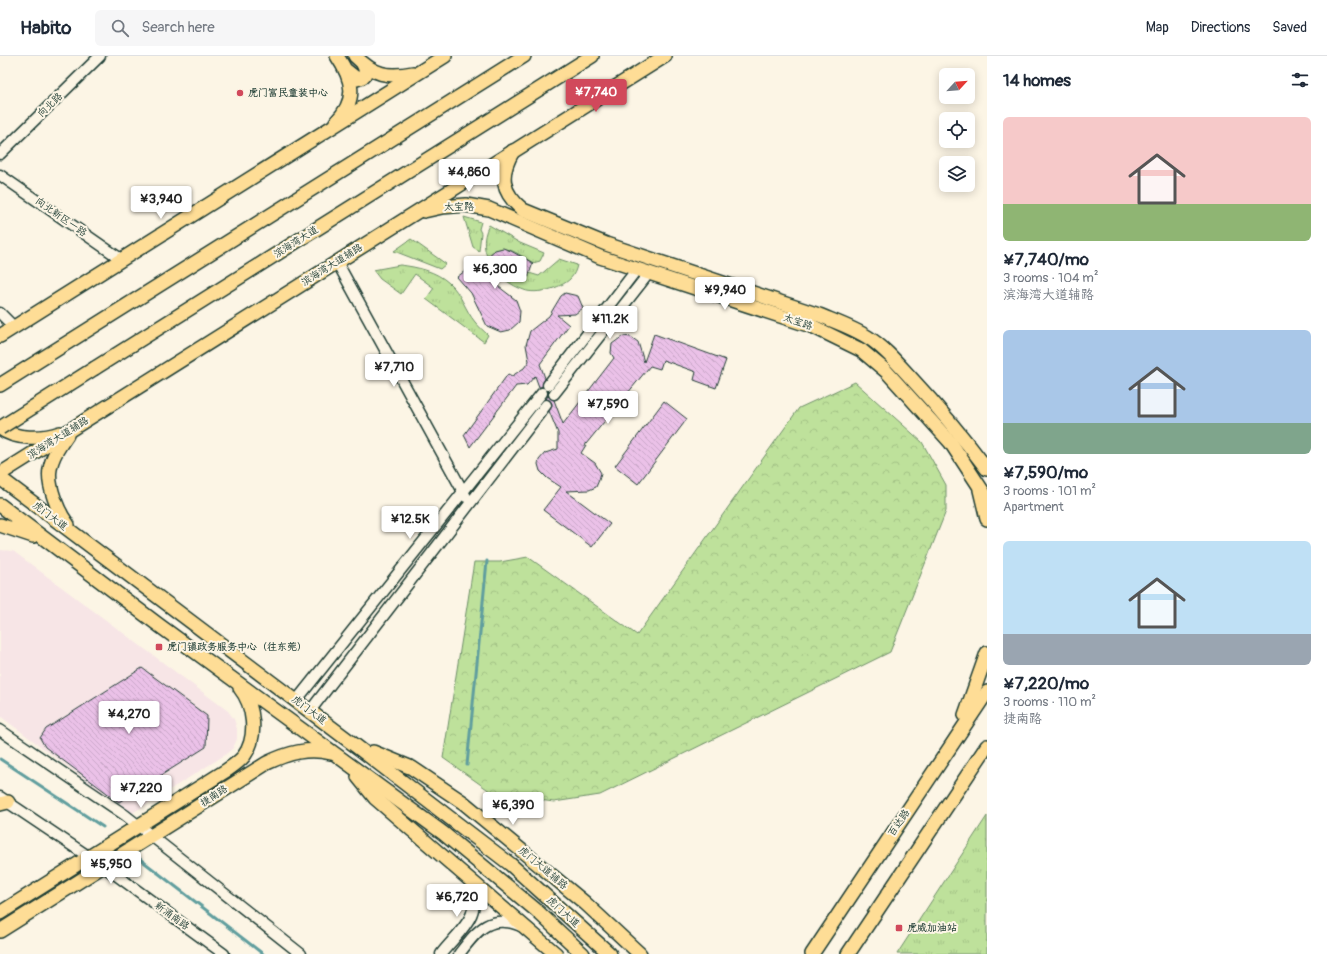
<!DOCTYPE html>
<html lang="en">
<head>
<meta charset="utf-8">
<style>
	:root { --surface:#fff; --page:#f6f6f7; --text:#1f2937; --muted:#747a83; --line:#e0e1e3; --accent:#d1495b }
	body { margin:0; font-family:Pangolin,"LXGW WenKai TC",sans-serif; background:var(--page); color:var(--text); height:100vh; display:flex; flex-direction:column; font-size:15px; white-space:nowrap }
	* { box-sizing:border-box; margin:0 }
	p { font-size:13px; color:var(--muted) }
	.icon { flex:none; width:22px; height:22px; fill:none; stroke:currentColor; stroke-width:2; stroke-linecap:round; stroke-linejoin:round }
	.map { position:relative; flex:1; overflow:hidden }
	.panel { display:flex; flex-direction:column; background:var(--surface); width:340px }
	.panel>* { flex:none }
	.needle { width:26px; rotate:64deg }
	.controls { position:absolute; left:939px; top:12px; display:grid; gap:8px }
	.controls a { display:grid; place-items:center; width:36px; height:36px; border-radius:6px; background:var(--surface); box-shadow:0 2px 10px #0003; font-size:20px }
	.price { position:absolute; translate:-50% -34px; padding:0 9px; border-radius:4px; background:#fff; color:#222; font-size:13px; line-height:26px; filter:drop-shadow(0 1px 2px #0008) }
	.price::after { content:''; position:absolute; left:50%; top:24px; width:12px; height:9px; margin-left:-6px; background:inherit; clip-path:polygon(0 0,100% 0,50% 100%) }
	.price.selected { background:var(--accent); color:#fff }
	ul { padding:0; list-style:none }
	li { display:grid; align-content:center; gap:8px; height:212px; padding:0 16px }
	li span { display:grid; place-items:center; height:124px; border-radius:6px; color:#555 }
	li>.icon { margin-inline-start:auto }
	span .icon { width:72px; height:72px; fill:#fffc; stroke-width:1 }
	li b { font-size:17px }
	h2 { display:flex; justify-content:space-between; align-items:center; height:48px; padding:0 16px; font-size:17px }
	header { display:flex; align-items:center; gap:24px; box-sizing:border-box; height:56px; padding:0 20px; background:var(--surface); border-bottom:1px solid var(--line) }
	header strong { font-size:19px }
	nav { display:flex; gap:22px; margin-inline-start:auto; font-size:14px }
	.search { width:280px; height:36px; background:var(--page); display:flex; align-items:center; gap:10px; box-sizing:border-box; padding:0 14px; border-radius:6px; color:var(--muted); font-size:15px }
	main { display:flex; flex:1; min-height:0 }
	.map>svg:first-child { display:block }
	.built { fill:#f7e5e6 }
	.grass { fill:url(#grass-tufts); stroke:#6e8f68 }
	.forest { fill:url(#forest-crowns); stroke:#6e8f68 }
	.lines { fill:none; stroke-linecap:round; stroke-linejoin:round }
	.stream { stroke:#619e9e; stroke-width:3 }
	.building { fill:url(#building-back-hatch); stroke:#1f3d34 }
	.minor-casing { stroke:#1f3d34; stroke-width:13 }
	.major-casing { stroke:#1f3d34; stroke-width:16 }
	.minor { stroke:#fcf5e5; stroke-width:10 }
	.major { stroke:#fedd96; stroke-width:13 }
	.major-bridge-casing { stroke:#1f3d34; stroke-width:16; stroke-linecap:butt }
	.major-bridge { stroke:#fedd96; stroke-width:13 }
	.poi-dot { fill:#d1495b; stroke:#fcf5e5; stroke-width:1.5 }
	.labels { text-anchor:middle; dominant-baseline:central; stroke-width:4; stroke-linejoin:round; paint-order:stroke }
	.poi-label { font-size:10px; font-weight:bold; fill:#1f3d34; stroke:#fcf5e5; text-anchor:start }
	.street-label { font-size:10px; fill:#1f3d34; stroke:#fcf5e5 }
</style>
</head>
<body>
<header>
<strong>Habito</strong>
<div class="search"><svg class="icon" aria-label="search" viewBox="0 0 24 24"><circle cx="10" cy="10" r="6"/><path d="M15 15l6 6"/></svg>Search here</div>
<nav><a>Map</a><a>Directions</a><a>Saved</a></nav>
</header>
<main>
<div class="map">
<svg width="987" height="898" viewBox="0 0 987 898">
	<defs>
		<pattern id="grass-tufts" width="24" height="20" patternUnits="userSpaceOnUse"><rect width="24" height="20" fill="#bee19b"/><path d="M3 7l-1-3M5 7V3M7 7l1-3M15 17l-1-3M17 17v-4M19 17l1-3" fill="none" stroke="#a3c286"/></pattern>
		<pattern id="forest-crowns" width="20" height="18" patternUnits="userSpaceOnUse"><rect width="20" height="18" fill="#bee19b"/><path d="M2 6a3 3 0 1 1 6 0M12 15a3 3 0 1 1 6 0" fill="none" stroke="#a3c286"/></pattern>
		<pattern id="building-back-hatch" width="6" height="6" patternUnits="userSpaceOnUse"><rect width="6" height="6" fill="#ebc1e8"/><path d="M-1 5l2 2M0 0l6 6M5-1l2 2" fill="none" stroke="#c9a7c8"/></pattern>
	</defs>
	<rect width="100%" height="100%" fill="#fcf5e5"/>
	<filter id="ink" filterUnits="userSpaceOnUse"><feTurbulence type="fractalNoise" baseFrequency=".025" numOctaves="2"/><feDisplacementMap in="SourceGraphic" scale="8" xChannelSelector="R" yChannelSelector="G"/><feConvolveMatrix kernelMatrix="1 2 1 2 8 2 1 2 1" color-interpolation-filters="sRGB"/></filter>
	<g filter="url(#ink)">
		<path class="built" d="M0 494 13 495 228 655 234 663 237 673V683L233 692 225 699 131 758 0 660Z"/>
		<g class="grass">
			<path d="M464 161 481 166 479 173 481 177 479 195 473 191Z"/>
			<path d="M489 169 520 187 544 197 540 205 533 207C516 197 505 185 487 201L495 209C508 204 517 215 529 221V217L539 220 559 203 577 209C576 214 574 219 570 223 561 232 536 239 524 234 498 225 474 197 489 169Z"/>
			<path d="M411 183 446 208 440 213 394 195Z"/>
			<path d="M400 209C417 211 436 215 449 227 461 237 465 254 475 266 479 271 484 275 488 279L484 286 426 243 434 232 415 218 401 238 380 223 373 214Z"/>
			<path d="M987 760V898H897Z"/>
		</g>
		<path class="forest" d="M855 326 922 386 946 429V455L890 596 600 739 554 746 494 738 443 702 474 506H500L528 501 637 579 799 352Z"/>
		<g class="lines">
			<g class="stream">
				<path d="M0 703 103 771"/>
				<path d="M467 709 487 505"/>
				<path d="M136 800 263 898"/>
			</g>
		</g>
		<g class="building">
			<path d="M503 192 511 195 533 207 528 221 508 208 502 206 484 213 490 224 516 244 520 255 519 266 510 274 501 276 487 270 471 237 457 221 480 204 481 206 495 194Z"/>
			<path d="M565 237 578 240 583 252 575 258 557 259 569 269 540 308 545 322 542 331H539L535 320 527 329 516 330 470 391 464 379 508 318 512 320 524 312 529 305 526 289 530 275 549 260 561 240Z"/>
			<path d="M654 278 726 304 716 332 694 324 696 316 663 304 660 313 650 310 586 388 585 387 586 389 581 397 595 407 601 417 599 424 596 431 589 434 566 435 610 468 592 491 543 454 561 431 547 422 540 415 538 408 539 404 545 397 558 393V377L549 355 552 347 546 343 548 340 554 344 563 368 614 302 611 297 612 288 623 280 631 281 638 286 644 306Z"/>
			<path d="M664 345 687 363 638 428 615 410Z"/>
			<path d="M142 612 207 660 206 691 119 746 45 691 40 682 46 673Z"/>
		</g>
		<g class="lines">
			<defs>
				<g id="minor">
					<path d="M0 98 100 0"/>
					<path d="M0 119 121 203"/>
					<path d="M337 206 466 441"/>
					<path d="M0 257 14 271"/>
					<path d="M548 329 637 213"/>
					<path d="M554 338 649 217"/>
					<path d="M296 645 542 337"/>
					<path d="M310 655 546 349"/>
					<path d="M0 674 125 759 301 898"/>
					<path d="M0 741 116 819 224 898"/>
					<path d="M441 898C461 873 483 860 471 825"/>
					<path d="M459 898C477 875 489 857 521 870"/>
				</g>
				<g id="major">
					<path d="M355 0C374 19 387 22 413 17"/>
					<path d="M347 15 357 23C366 21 367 16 363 8"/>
					<path d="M336 66C358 43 353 24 337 0"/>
					<path d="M513 95C499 119 501 136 523 154L606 188 819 259C836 266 854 272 869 282 885 292 898 308 911 322 938 351 963 381 987 413"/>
					<path d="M424 155 442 151 466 149 489 153 600 201 814 271 861 294 886 315 951 387 987 442"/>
					<path d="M0 280 445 0"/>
					<path d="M95 312 592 0"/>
					<path d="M0 329 524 0"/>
					<path d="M0 372C15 384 43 383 60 377"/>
					<path d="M67 379C60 389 52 400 50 413 47 429 58 456 68 469"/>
					<path d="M0 418 665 0"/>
					<path d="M0 422 356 690 510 808 610 898"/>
					<path d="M980 434 987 463"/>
					<path d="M0 449 160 570 443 777 536 854 583 898"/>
					<path d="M0 469 33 480"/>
					<path d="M965 659 987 597"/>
					<path d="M373 696 412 712 464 747 585 847 640 898"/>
					<path d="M358 721 375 742 556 898"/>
					<path d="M0 748 8 746"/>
					<path d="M0 857 227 714C233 710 240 705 244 700 258 681 254 649 240 632"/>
					<path d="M0 875 267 707C288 697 308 691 331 697"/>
					<path d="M812 898 987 636"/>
					<path d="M848 898 987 690"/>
				</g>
			</defs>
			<use href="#minor" class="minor-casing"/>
			<use href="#major" class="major-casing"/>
			<use href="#minor" class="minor"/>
			<use href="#major" class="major"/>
			<defs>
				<path id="major-bridge" d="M0 372 95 312"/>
			</defs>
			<use href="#major-bridge" class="major-bridge-casing"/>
			<use href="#major-bridge" class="major-bridge"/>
		</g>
	</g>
	<g class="poi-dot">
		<circle cx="240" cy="37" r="4"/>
		<rect x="155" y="587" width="8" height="8" rx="2"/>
		<rect x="895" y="868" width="8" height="8" rx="2"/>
	</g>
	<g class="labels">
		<g class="poi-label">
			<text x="248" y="37">虎门富民童装中心</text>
			<text x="167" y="591">虎门镇政务服务中心（往东莞）</text>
			<text x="907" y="872">虎威加油站</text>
		</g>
		<g class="street-label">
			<text transform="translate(50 49) rotate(-44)">向北路</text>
			<text x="459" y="151">太宝路</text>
			<text transform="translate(61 161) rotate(35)">向北新区一路</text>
			<text transform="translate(296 186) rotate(-32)">滨海湾大道</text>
			<text transform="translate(332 209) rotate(-32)">滨海湾大道辅路</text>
			<text transform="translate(798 266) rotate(19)">太宝路</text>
			<text transform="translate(58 382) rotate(-32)">滨海湾大道辅路</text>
			<text transform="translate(50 460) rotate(37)">虎门大道</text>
			<text transform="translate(309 654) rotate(37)">虎门大道</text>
			<text transform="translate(214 740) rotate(-33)">捷南路</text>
			<text transform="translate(899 767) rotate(-56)">百达路</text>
			<text transform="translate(543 812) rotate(40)">虎门大道辅路</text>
			<text transform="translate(563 856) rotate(42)">虎门大道</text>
			<text transform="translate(172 860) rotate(36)">新涌南路</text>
		</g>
	</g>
</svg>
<div class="controls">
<a><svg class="needle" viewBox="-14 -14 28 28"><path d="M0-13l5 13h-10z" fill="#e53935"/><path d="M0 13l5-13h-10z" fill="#747a83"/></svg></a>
<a><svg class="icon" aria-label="locate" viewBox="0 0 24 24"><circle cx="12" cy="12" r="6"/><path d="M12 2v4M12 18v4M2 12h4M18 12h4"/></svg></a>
<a><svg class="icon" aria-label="layers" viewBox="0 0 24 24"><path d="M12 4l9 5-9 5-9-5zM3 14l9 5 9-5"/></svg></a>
</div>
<b class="price selected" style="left:596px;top:57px">¥7,740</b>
<b class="price" style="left:469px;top:137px">¥4,860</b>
<b class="price" style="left:161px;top:164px">¥3,940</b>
<b class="price" style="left:495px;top:234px">¥6,300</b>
<b class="price" style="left:725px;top:255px">¥9,940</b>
<b class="price" style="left:610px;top:284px">¥11.2K</b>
<b class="price" style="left:394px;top:332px">¥7,710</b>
<b class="price" style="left:608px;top:369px">¥7,590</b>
<b class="price" style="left:410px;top:484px">¥12.5K</b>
<b class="price" style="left:129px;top:679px">¥4,270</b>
<b class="price" style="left:141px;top:753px">¥7,220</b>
<b class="price" style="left:513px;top:770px">¥6,390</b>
<b class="price" style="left:111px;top:829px">¥5,950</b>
<b class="price" style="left:457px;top:862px">¥6,720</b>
</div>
<section class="panel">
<h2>14 homes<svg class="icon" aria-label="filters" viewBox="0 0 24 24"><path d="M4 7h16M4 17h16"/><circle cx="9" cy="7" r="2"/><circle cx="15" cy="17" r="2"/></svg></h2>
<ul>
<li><span style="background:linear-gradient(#f6c9c9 70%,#8fb573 0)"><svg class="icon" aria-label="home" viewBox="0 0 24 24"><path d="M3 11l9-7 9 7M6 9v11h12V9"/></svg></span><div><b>¥7,740/mo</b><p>3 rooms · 104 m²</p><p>滨海湾大道辅路</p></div></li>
<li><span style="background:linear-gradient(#a9c7e8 75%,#7fa58c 0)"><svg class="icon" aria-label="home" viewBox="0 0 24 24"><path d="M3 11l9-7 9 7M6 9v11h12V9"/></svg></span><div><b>¥7,590/mo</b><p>3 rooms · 101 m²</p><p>Apartment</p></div></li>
<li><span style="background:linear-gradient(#bfe0f5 75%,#9aa5b1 0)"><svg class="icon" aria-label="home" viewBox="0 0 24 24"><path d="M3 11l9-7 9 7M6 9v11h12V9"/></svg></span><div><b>¥7,220/mo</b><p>3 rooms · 110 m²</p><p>捷南路</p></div></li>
</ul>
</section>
</main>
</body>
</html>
